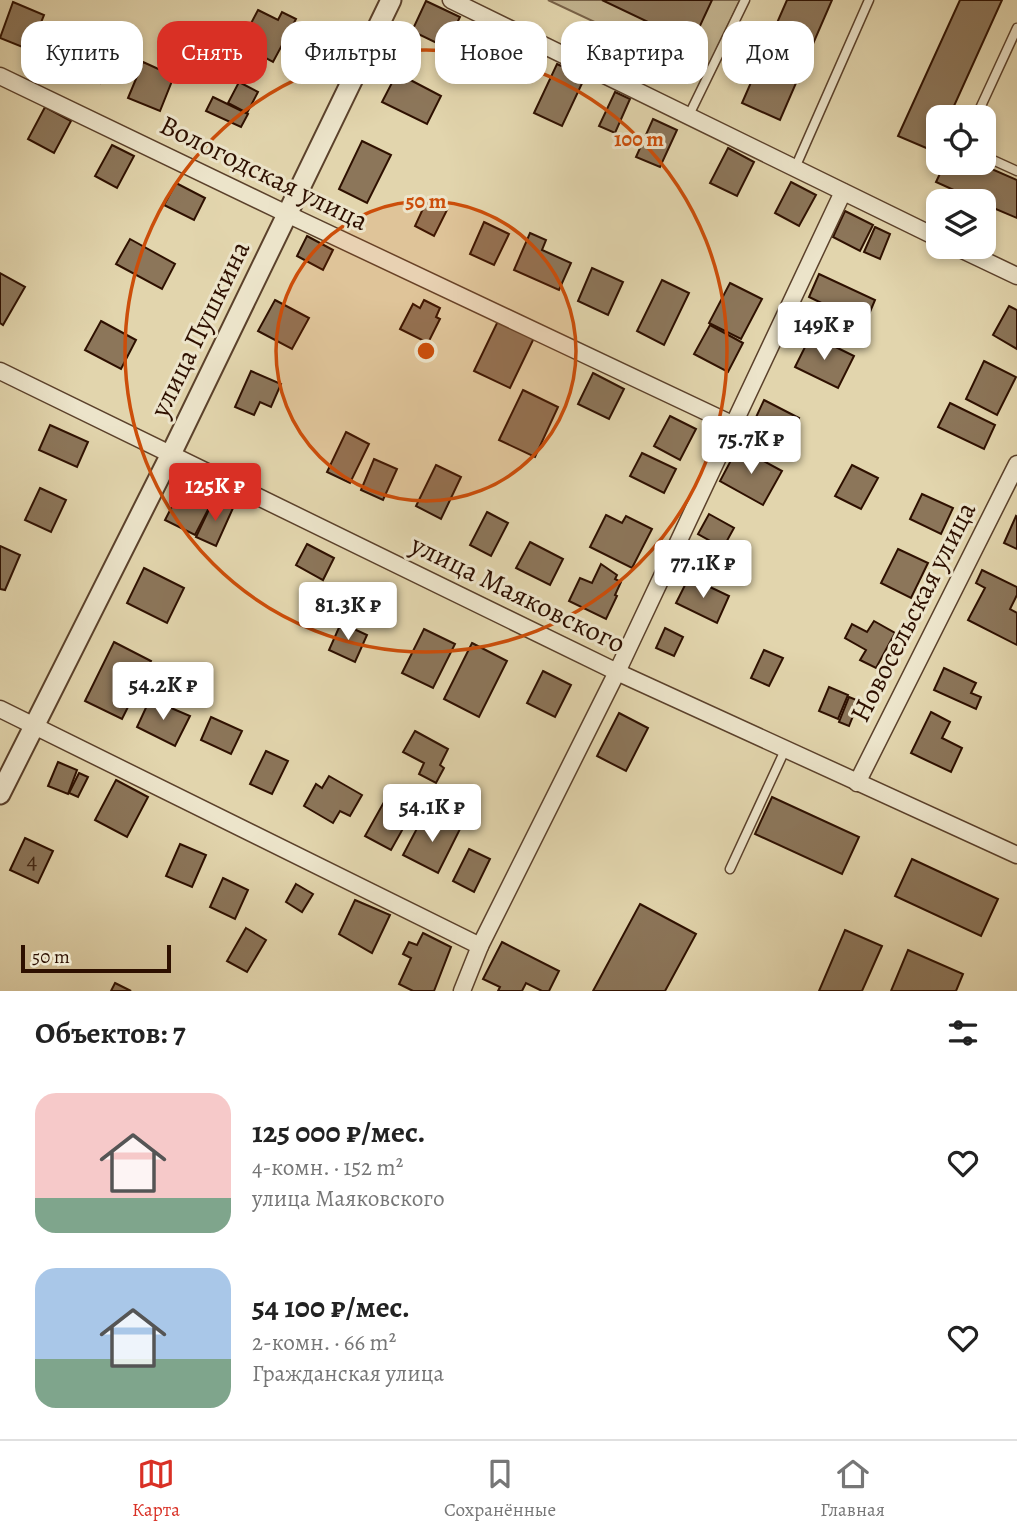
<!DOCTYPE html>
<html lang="ru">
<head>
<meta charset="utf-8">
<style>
	:root { --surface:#fff; --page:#f6f6f6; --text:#222; --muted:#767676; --line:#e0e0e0; --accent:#d93025 }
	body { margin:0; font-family:Alegreya,serif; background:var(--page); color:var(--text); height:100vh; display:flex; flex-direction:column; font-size:26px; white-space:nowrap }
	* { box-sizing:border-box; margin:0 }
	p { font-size:23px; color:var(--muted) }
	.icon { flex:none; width:38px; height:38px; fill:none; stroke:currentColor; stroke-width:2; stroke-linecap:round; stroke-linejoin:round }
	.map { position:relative; height:991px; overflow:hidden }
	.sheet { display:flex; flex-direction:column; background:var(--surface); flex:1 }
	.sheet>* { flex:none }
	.top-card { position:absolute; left:21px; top:21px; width:976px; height:63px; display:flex; gap:14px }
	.tools { position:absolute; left:926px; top:105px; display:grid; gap:14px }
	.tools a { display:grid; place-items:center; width:70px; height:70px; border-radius:14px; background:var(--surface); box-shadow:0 4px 10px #0003; font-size:35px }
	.scale { position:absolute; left:21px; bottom:18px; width:150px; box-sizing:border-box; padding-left:7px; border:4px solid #2e1000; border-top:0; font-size:19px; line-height:24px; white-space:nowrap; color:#2e1000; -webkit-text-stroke:5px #ece4ca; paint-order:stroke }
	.price { position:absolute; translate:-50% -60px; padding:0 16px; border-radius:7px; background:#fff; color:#222; font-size:23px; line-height:46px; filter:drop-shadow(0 2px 4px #0008) }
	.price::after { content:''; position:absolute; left:50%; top:42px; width:21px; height:16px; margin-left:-10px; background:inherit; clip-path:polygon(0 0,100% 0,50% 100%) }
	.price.active { background:var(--accent); color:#fff }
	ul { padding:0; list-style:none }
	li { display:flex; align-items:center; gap:21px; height:175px; padding:0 35px }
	li span { display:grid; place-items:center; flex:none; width:196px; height:140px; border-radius:21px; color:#555 }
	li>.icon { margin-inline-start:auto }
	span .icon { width:84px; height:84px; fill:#fffc; stroke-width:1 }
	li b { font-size:30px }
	h2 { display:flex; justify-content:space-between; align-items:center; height:84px; padding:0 35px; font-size:30px }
	.chip { padding:0 24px; border-radius:21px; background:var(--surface); box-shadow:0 4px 10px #0003; font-size:24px; line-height:63px }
	.chip.active { background:var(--accent); color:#fff }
	.tab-bar { display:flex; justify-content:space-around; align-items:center; height:98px; border-top:2px solid var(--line); background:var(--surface); font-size:19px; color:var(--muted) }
	.tab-bar a { display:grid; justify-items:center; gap:4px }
	.tab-bar .active { color:var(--accent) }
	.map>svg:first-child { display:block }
	.green { fill:#c3b490; stroke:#786248; stroke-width:2 }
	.building { fill:#8c765a; stroke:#2e1000; stroke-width:2 }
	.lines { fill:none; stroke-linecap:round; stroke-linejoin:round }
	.service-casing { stroke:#5b412b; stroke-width:11 }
	.minor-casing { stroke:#5b412b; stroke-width:19 }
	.tertiary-casing { stroke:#5b412b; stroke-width:23 }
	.service { stroke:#ece4ca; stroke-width:8 }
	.minor { stroke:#ece4ca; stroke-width:16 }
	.tertiary { stroke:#ece4ca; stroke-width:19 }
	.ring { fill:none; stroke:#cc4e0a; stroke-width:3.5 }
	.labels { text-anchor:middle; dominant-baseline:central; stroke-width:6; stroke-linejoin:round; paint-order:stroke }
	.number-label { font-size:24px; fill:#462a16 }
	.street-label { font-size:28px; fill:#2e1000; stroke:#ece4ca }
	.centre { fill:#cc4e0a; stroke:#ece4ca; stroke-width:3.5 }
	.ring-label { font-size:21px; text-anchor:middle; font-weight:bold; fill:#cc4e0a; stroke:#ece4ca; stroke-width:6; stroke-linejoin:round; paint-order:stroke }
</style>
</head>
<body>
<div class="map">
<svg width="1017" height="991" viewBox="0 0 1017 991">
	<rect width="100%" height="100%" fill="#e2d5ad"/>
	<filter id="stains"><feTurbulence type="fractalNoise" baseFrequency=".00286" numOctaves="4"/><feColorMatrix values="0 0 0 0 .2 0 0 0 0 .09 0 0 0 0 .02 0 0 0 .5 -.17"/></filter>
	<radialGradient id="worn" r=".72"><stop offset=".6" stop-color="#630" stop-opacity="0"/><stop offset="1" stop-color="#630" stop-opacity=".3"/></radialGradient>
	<path class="green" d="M548 0H740L705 74Z"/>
	<g class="building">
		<path d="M602 0H712L692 43Z"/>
		<path d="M787 0H832L780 120 742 103Z"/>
		<path d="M960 0H1002L949 117H938L936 145 938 153 898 136Z"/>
		<path d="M426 1 460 17 445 47 412 31Z"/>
		<path d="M13 2 44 15 30 50 0 38Z"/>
		<path d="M258 10 278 20 282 12 296 19 273 62 240 44Z"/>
		<path d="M61 33 83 42 87 33 104 41 99 51 112 56 100 83 49 61Z"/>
		<path d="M500 34 527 48 511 80 484 66Z"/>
		<path d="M143 62 174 76 160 111 128 98Z"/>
		<path d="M557 64 585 77 562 126 534 113Z"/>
		<path d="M397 73 441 96 427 124 382 102Z"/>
		<path d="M239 82 258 92 247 113 228 103Z"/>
		<path d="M615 92 630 99 615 133 599 126Z"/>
		<path d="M213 97 248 114 241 127 206 111Z"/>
		<path d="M45 107 71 121 54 153 28 139Z"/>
		<path d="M653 119 677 130 660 167 636 157Z"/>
		<path d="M362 141 391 155 367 203 339 189Z"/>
		<path d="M112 145 134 156 117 188 95 176Z"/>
		<path d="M728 148 754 162 737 196 710 183Z"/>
		<path d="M945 163H978L1017 180V218L984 204V201H978L936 182Z"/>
		<path d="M791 182 816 195 799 226 775 213Z"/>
		<path d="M176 183 205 198 194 220 164 205Z"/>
		<path d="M427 200 447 210 434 236 415 226Z"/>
		<path d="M845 211 873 225 860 251 833 237Z"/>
		<path d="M484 222 509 234 494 265 470 254Z"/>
		<path d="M875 227 890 234 880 259 864 252Z"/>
		<path d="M530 233 546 240 542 250 571 263 559 290 514 270Z"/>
		<path d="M307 236 333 250 323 270 297 256Z"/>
		<path d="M130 239 175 264 162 289 116 264Z"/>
		<path d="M592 268 623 282 608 315 578 301Z"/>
		<path d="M0 273 25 287 3 325 0 323Z"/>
		<path d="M819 274 875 300 865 324 809 297Z"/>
		<path d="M662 280 689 293 664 345 637 331Z"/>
		<path d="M730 283 762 299 741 339 709 323Z"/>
		<path d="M275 300 309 318 292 349 258 331Z"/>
		<path d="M424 300 440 308 436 317 440 319 428 343 400 329 413 304 420 308Z"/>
		<path d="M1009 306 1017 310V349L993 335Z"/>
		<path d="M101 321 136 340 121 369 85 350Z"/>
		<path d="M498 321 534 338 510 388 474 371Z"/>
		<path d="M710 325 743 343 728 372 694 354Z"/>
		<path d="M811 335 854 356 838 388 795 367Z"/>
		<path d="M984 361 1016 377 997 415 966 399Z"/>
		<path d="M251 371 281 384 271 407 260 402 254 415 235 407Z"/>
		<path d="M593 373 624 389 609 419 578 404Z"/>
		<path d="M523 390 558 407 535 457 499 440Z"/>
		<path d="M764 400 799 418 786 445 751 428Z"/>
		<path d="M950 403 995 425 984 449 938 427Z"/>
		<path d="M670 416 696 429 680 460 654 446Z"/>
		<path d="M50 425 88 442 77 467 39 450Z"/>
		<path d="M346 432 369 444 350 483 327 472Z"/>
		<path d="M738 447 782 471 763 505 720 481Z"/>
		<path d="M642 453 676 469 664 493 630 476Z"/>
		<path d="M374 459 397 469 383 500 361 490Z"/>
		<path d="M436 465 461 477 441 519 416 506Z"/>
		<path d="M852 465 878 478 861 509 835 496Z"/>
		<path d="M184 483 214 498 195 535 165 520Z"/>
		<path d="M40 488 66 500 51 532 25 520Z"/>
		<path d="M922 494 953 508 941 534 910 519Z"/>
		<path d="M214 499 233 508 216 546 196 537Z"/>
		<path d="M487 512 508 523 491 556 470 545Z"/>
		<path d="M709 514 734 528 723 548 698 534Z"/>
		<path d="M606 515 622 523 626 516 652 529 632 568 590 547Z"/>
		<path d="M1016 516 1017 517V549L1004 543Z"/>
		<path d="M530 542 563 559 550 585 516 568Z"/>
		<path d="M307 544 334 558 323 580 296 565Z"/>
		<path d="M0 546 20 555 5 590 0 589Z"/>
		<path d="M898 549 928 563 911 598 881 583Z"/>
		<path d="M601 564 617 575 615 579 621 582 615 595 617 596 606 619 569 601 580 578 592 583Z"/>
		<path d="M144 568 184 588 167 623 127 603Z"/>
		<path d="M982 570 1017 587V595L1010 609 1017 613V645L968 620 985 588 976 583Z"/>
		<path d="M689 577 729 596 717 623 676 603Z"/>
		<path d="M874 621 895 633 876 668 860 660 866 650 845 638 852 624 867 632Z"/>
		<path d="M341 623 367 635 355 662 329 650Z"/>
		<path d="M665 628 683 637 674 656 656 648Z"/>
		<path d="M424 629 455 644 433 688 402 673Z"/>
		<path d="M114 642 151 661 122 719 85 701Z"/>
		<path d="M472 643 507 661 479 717 444 699Z"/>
		<path d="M764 650 783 658 769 686 751 678Z"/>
		<path d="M944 668 976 683 971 693 981 697 976 709 934 690Z"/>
		<path d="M543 671 571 685 555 717 527 703Z"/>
		<path d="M829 687 848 695 838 719 819 711Z"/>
		<path d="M849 697 859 701 849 726 839 722Z"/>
		<path d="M150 699 190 716 175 746 137 727Z"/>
		<path d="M931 712 950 722 942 738 962 748 951 772 911 753Z"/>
		<path d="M619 713 648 728 626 771 597 756Z"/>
		<path d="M211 717 242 731 231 754 201 740Z"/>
		<path d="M415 731 448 749 440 765 444 768 436 783 419 774 424 763 403 752Z"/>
		<path d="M266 751 288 761 272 794 250 784Z"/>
		<path d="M58 762 77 770 68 794 48 786Z"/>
		<path d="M79 773 88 777 78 797 69 793Z"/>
		<path d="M329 776 362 795 350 816 340 811 333 823 304 806 316 784 322 788Z"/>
		<path d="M116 780 148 797 127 837 95 820Z"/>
		<path d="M772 797 859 837 842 874 755 834Z"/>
		<path d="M384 802 410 816 391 850 365 836Z"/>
		<path d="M423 817 438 825 441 819 460 829 438 873 403 855Z"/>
		<path d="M25 838 53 851 38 883 10 870Z"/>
		<path d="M180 844 206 855 192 887 166 876Z"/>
		<path d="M469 849 490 859 474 892 453 881Z"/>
		<path d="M912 859 998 899 981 936 895 896Z"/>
		<path d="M223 878 248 890 235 919 210 907Z"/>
		<path d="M296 884 313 894 302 912 286 902Z"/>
		<path d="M355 900 390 915 372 953 339 934Z"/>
		<path d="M640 904 696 934 665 991H593Z"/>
		<path d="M246 928 266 940 247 972 227 961Z"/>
		<path d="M845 930 882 946 862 991H819Z"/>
		<path d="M423 933 451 947 434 991H413L399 984 411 958 403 954 409 942 417 945Z"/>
		<path d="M502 942 559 971 549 991H542L526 983 522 991H498L500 987 483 979Z"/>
		<path d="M908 950 963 974 956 991H891Z"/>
		<path d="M115 983 131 991H111Z"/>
	</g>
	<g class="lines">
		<defs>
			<g id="service">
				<path d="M689 115 745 0"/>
				<path d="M976 117 1017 28"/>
				<path d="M984 156 1017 171"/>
				<path d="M795 168 869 0"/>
				<path d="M730 869 785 750"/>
			</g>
			<g id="minor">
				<path d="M451 0 938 238"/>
				<path d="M0 76 287 214 734 425"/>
				<path d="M956 247 1017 276"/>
				<path d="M0 371 617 672 1017 855"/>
				<path d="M0 709 480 946"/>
				<path d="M857 783 1017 464"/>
				<path d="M462 991 480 946 617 672 843 192"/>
			</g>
			<path id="tertiary" d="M0 794 171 454 391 0"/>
		</defs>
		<use href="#service" class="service-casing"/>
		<use href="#minor" class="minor-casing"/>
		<use href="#tertiary" class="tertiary-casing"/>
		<use href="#service" class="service"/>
		<use href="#minor" class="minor"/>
		<use href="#tertiary" class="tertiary"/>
	</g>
	<circle cx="426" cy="351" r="150" fill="#cc4e0a" fill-opacity=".12"/>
	<g class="ring">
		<circle cx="426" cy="351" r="150"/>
		<circle cx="426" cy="351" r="301"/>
	</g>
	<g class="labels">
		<g class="number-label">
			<text x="32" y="860">4</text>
		</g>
		<g class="street-label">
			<text transform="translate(264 173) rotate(26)">Вологодская улица</text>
			<text transform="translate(200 329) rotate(-64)">улица Пушкина</text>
			<text transform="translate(518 594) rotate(26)">улица Маяковского</text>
			<text transform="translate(913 612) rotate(-63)">Новосельская улица</text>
		</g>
	</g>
	<circle cx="426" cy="351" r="10" class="centre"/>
	<g class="ring-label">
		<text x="639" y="146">100 m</text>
		<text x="426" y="208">50 m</text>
	</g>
	<rect width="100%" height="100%" filter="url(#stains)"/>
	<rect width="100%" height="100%" fill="url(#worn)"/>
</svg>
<div class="tools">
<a><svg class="icon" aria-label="locate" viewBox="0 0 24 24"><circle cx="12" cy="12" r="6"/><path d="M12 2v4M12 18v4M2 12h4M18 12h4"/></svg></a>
<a><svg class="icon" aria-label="layers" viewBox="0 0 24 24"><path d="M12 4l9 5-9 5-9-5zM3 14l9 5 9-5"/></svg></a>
</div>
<div class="scale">50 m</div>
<b class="price" style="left:824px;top:362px">149K ₽</b>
<b class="price" style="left:751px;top:476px">75.7K ₽</b>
<b class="price active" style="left:215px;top:523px">125K ₽</b>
<b class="price" style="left:703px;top:600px">77.1K ₽</b>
<b class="price" style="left:348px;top:642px">81.3K ₽</b>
<b class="price" style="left:163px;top:722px">54.2K ₽</b>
<b class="price" style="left:432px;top:844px">54.1K ₽</b>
<div class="top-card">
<a class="chip">Купить</a>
<a class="chip active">Снять</a>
<a class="chip">Фильтры</a>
<a class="chip">Новое</a>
<a class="chip">Квартира</a>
<a class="chip">Дом</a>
</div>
</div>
<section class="sheet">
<h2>Объектов: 7<svg class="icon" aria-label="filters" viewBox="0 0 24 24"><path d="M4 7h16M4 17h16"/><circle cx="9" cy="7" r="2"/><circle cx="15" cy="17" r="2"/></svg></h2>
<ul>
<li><span style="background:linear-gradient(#f6c9c9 75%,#7fa58c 0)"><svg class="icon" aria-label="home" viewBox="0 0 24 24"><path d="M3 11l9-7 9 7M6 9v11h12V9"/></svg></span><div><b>125 000 ₽/мес.</b><p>4-комн. · 152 m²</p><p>улица Маяковского</p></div><svg class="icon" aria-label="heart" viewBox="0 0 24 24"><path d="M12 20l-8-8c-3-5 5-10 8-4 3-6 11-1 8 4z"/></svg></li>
<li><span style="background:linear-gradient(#a9c7e8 65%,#7fa58c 0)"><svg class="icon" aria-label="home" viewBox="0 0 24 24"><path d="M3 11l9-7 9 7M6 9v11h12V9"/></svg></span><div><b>54 100 ₽/мес.</b><p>2-комн. · 66 m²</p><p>Гражданская улица</p></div><svg class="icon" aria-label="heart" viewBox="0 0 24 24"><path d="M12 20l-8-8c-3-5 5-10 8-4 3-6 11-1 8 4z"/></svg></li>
</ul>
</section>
<nav class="tab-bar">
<a class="active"><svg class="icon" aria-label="map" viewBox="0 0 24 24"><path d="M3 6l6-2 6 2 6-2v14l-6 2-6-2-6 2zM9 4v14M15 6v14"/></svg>Карта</a>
<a><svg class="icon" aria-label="saved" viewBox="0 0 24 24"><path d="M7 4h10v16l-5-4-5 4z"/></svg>Сохранённые</a>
<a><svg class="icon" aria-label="home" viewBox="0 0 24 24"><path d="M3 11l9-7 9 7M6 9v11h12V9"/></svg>Главная</a>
</nav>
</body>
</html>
